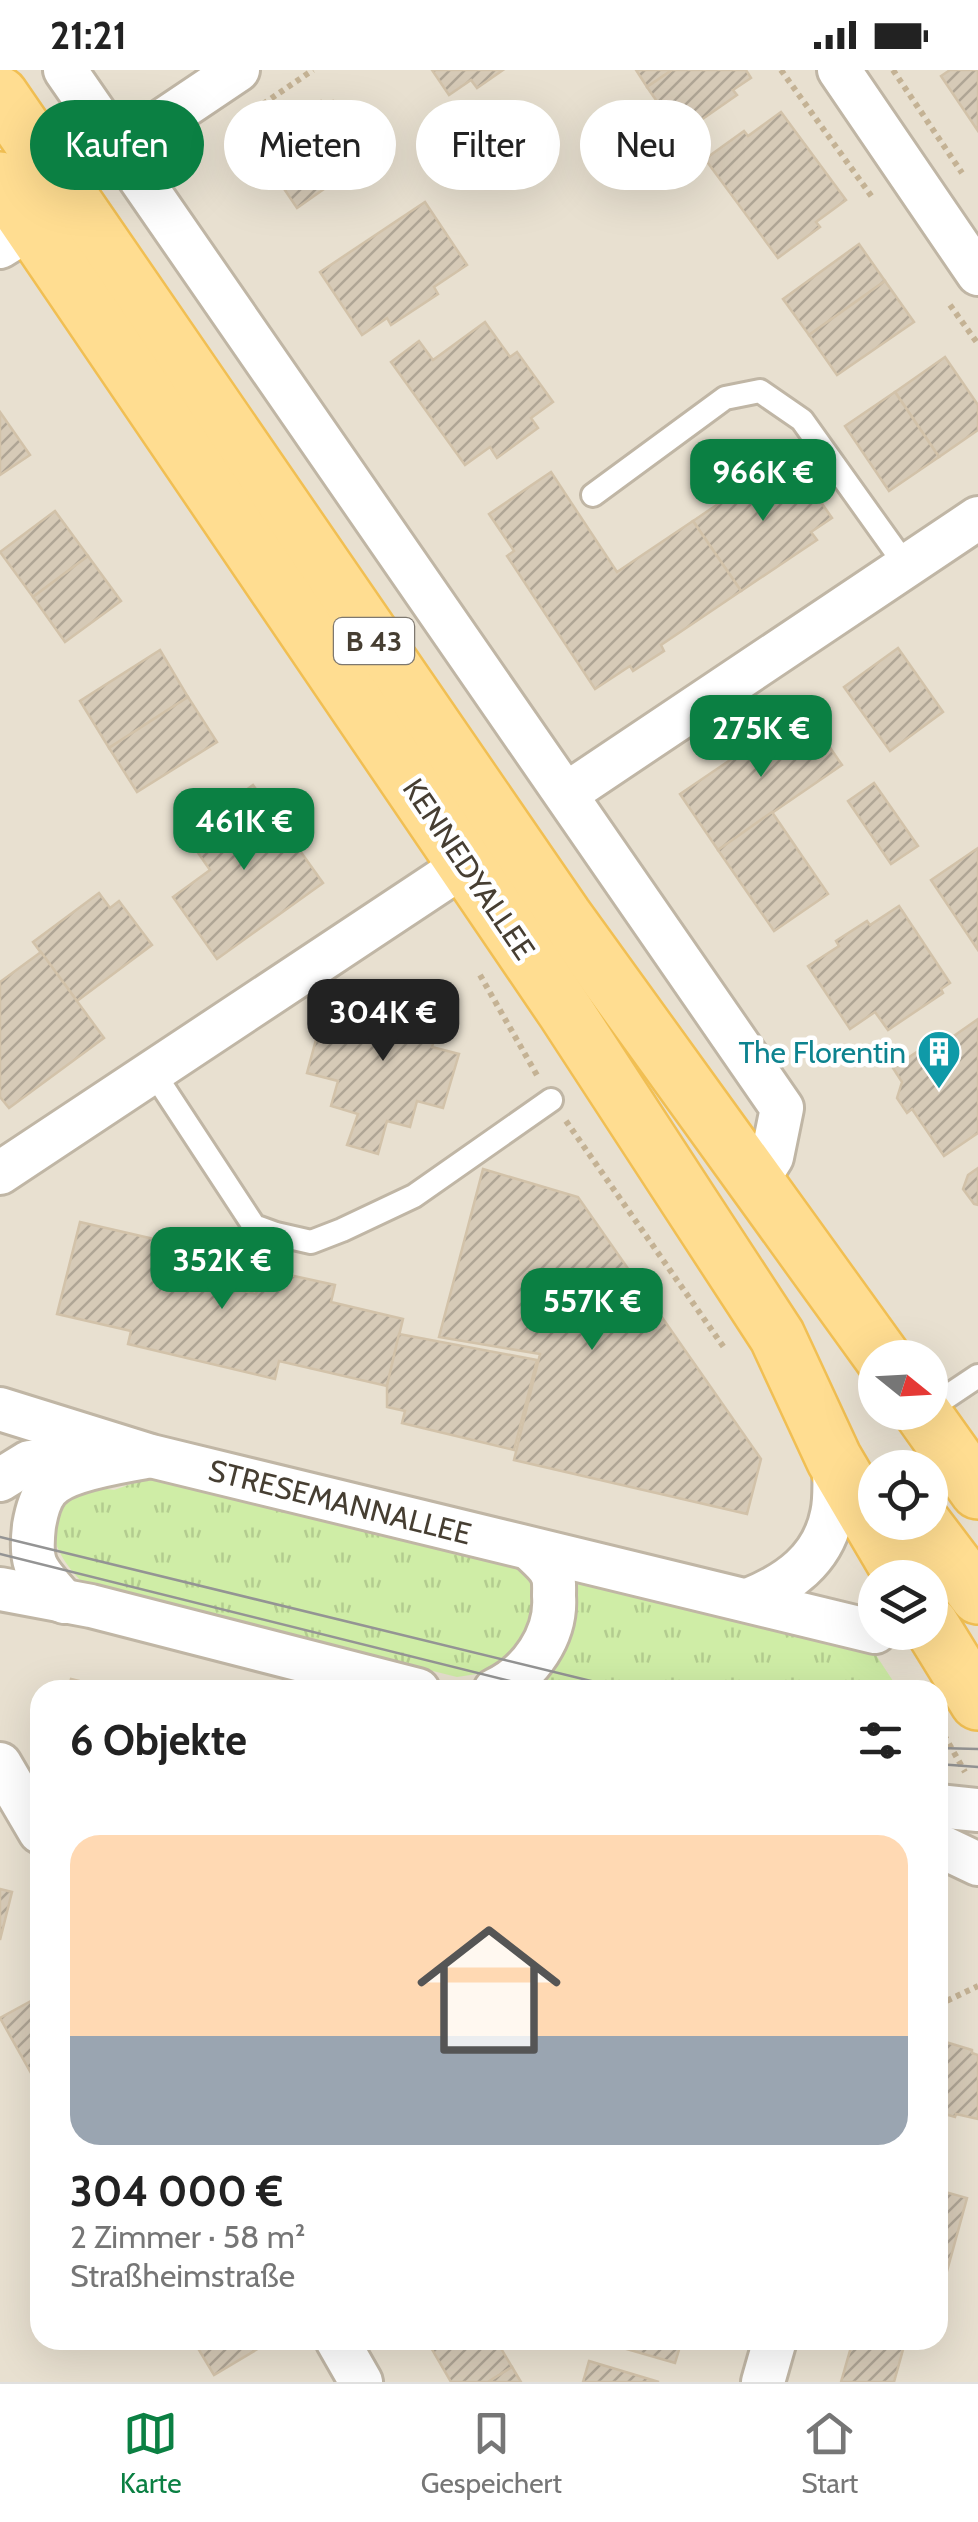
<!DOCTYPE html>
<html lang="de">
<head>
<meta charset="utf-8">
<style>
	:root { --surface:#fff; --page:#f2f2f2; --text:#222; --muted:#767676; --line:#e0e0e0; --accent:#0b8043 }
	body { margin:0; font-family:Cabin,sans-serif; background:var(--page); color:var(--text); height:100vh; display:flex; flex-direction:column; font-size:38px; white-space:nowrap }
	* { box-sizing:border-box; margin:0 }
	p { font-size:32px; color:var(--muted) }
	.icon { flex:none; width:55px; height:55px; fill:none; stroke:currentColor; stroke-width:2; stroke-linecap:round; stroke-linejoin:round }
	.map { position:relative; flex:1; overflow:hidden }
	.panel { position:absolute; left:30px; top:1610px; width:918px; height:670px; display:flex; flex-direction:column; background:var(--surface); border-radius:30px; box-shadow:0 10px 40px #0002 }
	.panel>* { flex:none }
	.top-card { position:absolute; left:30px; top:30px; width:920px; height:90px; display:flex; gap:20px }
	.needle { width:65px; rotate:108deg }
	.buttons { position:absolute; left:858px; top:1270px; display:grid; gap:20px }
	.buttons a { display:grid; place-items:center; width:90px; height:90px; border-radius:50%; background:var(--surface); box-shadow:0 10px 40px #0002; font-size:50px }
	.price { position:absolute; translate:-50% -85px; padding:0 22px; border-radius:20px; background:var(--accent); color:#fff; font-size:32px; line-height:65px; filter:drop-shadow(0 2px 5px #0008) }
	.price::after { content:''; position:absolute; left:50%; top:60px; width:30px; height:22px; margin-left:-15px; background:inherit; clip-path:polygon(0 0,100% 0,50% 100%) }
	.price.active { background:#222; color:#fff }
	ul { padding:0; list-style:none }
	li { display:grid; align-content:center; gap:20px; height:530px; padding:0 40px }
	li+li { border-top:2px solid var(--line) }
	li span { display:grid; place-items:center; height:310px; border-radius:30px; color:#555 }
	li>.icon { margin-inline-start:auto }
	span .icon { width:180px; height:180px; fill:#fffc; stroke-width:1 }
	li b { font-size:42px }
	h2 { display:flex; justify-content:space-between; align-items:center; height:120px; padding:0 40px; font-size:42px }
	.tag { padding:0 35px; border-radius:45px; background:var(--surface); box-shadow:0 10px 40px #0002; font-size:35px; line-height:90px }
	.tag.active { background:var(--accent); color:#fff }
	.status { display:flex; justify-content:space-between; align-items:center; height:70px; padding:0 50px; background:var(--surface); direction:ltr }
	.status svg { height:28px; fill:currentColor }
	.tabs { display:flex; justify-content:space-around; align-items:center; height:140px; border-top:2px solid var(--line); background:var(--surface); font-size:28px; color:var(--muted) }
	.tabs a { display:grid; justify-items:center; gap:5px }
	.tabs .active { color:var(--accent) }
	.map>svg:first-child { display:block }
	.residential { fill:#e8e0d0; fill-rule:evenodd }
	.grass { fill:url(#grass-tufts) }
	.building { fill:url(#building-hatch); stroke:#d2c2a9; stroke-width:2.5 }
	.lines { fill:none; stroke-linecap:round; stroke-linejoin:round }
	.lane-casing { stroke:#c0b6a5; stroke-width:28 }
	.street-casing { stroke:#c0b6a5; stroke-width:48 }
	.primary-casing { stroke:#f1bf53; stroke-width:60 }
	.path { stroke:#c4b294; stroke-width:6; stroke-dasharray:5 5; stroke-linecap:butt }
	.lane { stroke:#fff; stroke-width:22 }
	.street { stroke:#fff; stroke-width:42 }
	.primary { stroke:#ffdd91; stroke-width:55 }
	.tram { stroke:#949494; stroke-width:2.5 }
	.labels { text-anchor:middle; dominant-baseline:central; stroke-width:9; stroke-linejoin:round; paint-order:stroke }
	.shield { fill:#fff; stroke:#7e7870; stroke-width:2.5 }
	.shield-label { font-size:28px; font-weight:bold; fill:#463e32 }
	.street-label { font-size:30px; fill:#463e32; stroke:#fff }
	.culture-label { font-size:30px; fill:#0d838f; stroke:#fff; text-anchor:end }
</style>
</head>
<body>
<div class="status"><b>21:21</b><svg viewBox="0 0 49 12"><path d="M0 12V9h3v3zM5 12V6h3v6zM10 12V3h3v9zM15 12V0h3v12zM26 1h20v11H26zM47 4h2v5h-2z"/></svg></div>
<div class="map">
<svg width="978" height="2312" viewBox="0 0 978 2312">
	<defs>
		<pattern id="grass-tufts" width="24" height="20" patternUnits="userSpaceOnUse" patternTransform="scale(2.5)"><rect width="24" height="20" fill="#cfeda6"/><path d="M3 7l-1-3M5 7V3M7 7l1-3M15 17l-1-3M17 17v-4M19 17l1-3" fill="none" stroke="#b3cc8f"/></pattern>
		<pattern id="building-hatch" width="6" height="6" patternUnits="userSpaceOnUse" patternTransform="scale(2.5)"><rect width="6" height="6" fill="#d6cab7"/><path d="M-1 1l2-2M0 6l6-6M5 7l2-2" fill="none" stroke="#afa595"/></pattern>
	</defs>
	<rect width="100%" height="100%" fill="#f4eee3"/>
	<path class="residential" d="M0 0H978V2312H0ZM875 1288H930V1342H875ZM875 1398H930V1452H875ZM875 1508H930V1562H875ZM40 1620H938V2270H40Z"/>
	<g class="grass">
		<path d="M162 1403 521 1496C532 1512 547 1538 536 1558 530 1570 507 1590 497 1601L457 1607 85 1515C63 1494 38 1458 64 1430 69 1424 79 1420 85 1416L114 1420Z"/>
		<path d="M560 1495 864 1567 899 1620H535L554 1590Z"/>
	</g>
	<g class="building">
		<path d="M432 0H503L477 18 471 10 449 25Z"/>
		<path d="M636 0H672L647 17Z"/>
		<path d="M672 0H746L751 8 733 20 737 25 701 50 697 45 676 59 647 17Z"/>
		<path d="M950 0H978V61L941 6Z"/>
		<path d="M321 31 325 36 333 31 371 86 297 138 253 73 273 60 280 68 306 50 302 45Z"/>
		<path d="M781 42 846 130 816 152 820 157 778 188 705 89 744 61 748 66Z"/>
		<path d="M425 132 467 195 434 217 438 224 391 255 387 248 362 265 320 202Z"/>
		<path d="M859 174 885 211 809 265 783 229Z"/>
		<path d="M885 211 914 252 837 305 809 265Z"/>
		<path d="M485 252 510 287 517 282 553 332 531 348 538 358 497 388 490 377 465 395 391 292 419 271 433 290Z"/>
		<path d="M945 287 978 335V360L939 387 895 322Z"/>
		<path d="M895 322 939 387 889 421 845 356Z"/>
		<path d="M0 342 30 385 0 405Z"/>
		<path d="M793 392 832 448 811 462 817 470 741 521 693 451 768 400 772 406Z"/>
		<path d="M551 402 617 502 693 451 741 521 661 575 664 581 633 601 630 596 595 619 507 486 514 481 489 444Z"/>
		<path d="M55 441 88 486 33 527 0 482Z"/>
		<path d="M88 486 121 531 65 572 33 527Z"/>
		<path d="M898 578 943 642 890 681 844 617Z"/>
		<path d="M160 580 188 627 109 678 80 631Z"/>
		<path d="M188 627 217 672 137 722 109 678Z"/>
		<path d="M804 640 842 695 718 780 680 724Z"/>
		<path d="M874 713 918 776 891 794 848 731Z"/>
		<path d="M253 715 323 813 217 889 173 827 210 800 185 764Z"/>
		<path d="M772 742 828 824 774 861 718 780Z"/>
		<path d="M978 778V880L931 810Z"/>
		<path d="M99 823 110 838 119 831 152 875 77 931 33 872Z"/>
		<path d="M899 836 950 913 941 919 943 923 888 960 875 942 850 959 808 896 839 876 836 871 867 851 870 855Z"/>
		<path d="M41 882 104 968 9 1038 0 1027V912Z"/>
		<path d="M378 915 424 928 420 942 441 947 432 977 459 984 443 1038 417 1031 410 1057 387 1051 378 1084 347 1075 358 1044 331 1036 338 1011 307 1003 322 947 351 955 359 925 374 929Z"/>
		<path d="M978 949V1063L944 1086 912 1039 907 1043 897 1028 902 1012 893 998 933 971 938 977Z"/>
		<path d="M978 1098V1135L974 1134 963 1119 968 1105Z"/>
		<path d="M483 1099 578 1127 761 1389 747 1444 514 1390 540 1284 439 1267Z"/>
		<path d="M80 1152 180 1175 173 1205 256 1224 262 1199 335 1215 331 1232 403 1249 387 1316 279 1291 275 1309 128 1274 131 1261 57 1244Z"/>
		<path d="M399 1264 537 1290 514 1380 402 1353 405 1341 387 1337V1316Z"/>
		<path d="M71 1609 116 1620H68Z"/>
		<path d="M0 1819 12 1822 0 1870Z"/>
		<path d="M40 1926V2019L0 1948Z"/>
		<path d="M939 1970 972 1980V1983L978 1985V2049L956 2044 955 2047 938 2042Z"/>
		<path d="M938 2120 967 2128 938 2234Z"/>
		<path d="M193 2270H263L266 2274 214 2305Z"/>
		<path d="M440 2270H496L512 2297 488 2312H451L430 2276Z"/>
		<path d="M611 2270H682L675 2293 609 2274Z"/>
		<path d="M853 2270H883L904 2276 894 2312H841Z"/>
		<path d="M589 2291 659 2312H583Z"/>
		<path d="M512 2297 521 2312H488Z"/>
	</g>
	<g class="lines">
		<defs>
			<g id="lane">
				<path d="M593 425 725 328 760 321 802 350 907 497"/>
				<path d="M153 1002 254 1156 276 1164 311 1172 342 1160 414 1126 551 1030"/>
				<path d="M930 1338 978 1306"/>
			</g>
			<g id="street">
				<path d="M65 0 782 1038 772 1087 757 1111"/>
				<path d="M839 0 978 204"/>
				<path d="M119 80 238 0"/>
				<path d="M0 177 32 157"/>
				<path d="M566 724 978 448"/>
				<path d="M0 1103 466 794"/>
				<path d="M0 1339 151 1386 875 1562"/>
				<path d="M0 1410 29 1392 90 1385"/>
				<path d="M0 1519 91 1536 418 1620"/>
				<path d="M748 1530C788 1514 823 1490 832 1444 836 1427 834 1407 834 1389"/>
				<path d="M64 1532C38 1500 29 1500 34 1456 36 1444 39 1430 47 1420 64 1398 124 1392 150 1386"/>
				<path d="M495 1620C530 1604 557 1565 554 1526 554 1519 555 1508 551 1502 547 1494 537 1486 530 1479"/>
				<path d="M0 1694 40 1762"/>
				<path d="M938 1736 978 1740"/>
				<path d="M938 1775 978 1794"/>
				<path d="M337 2270 361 2312"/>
				<path d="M763 2312 775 2270"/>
			</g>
			<g id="primary">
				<path d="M0 25 564 846 883 1288"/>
				<path d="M0 110 565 941 777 1266 834 1389 904 1508"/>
				<path d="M922 1342 978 1421"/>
				<path d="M922 1452 978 1526"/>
				<path d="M930 1554 978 1632"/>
			</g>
		</defs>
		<use href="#lane" class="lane-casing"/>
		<use href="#street" class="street-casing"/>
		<use href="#primary" class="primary-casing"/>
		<g class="path">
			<path d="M781 0 872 127"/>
			<path d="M893 0 962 103"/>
			<path d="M263 34 313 0"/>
			<path d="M950 235 978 274"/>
			<path d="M480 905 538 1007"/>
			<path d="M566 1051 725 1279"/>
			<path d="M944 1665 965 1702"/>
			<path d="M938 1935 978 1916"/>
		</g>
		<use href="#lane" class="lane"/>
		<use href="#street" class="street"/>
		<use href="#primary" class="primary"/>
		<g class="tram">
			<path d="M0 1467 628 1620"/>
			<path d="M0 1484 546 1620"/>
			<path d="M938 1678 978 1679"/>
			<path d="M938 1694 978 1697"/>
		</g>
	</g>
	<defs>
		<symbol id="building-pin" viewBox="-11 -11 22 30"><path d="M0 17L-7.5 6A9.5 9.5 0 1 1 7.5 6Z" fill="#0f9aa8" stroke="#fff"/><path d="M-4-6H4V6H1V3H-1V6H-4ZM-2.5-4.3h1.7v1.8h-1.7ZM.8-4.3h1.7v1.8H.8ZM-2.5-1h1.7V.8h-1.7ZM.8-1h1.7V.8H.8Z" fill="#fff"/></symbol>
	</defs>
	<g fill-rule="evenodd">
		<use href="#building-pin" x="914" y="957" width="50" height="68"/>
	</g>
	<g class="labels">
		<rect class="shield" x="334" y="548" width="80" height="46" rx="8"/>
		<g class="shield-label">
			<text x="374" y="571">B 43</text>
		</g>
		<g class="street-label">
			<text transform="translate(469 799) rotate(56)">KENNEDYALLEE</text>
			<text transform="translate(340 1432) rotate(14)">STRESEMANNALLEE</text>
		</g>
		<g class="culture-label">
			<text x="906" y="982">The Florentin</text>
		</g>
	</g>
</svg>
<div class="buttons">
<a><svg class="needle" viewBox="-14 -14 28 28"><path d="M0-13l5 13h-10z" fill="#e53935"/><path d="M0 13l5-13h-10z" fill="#767676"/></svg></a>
<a><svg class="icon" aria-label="locate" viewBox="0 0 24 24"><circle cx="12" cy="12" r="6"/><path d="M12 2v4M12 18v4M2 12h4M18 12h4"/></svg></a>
<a><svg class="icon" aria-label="layers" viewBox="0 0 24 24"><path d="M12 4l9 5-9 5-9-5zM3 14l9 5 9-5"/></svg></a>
</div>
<b class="price" style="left:763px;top:454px">966K €</b>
<b class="price" style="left:761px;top:710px">275K €</b>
<b class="price" style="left:244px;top:803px">461K €</b>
<b class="price active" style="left:383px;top:994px">304K €</b>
<b class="price" style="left:222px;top:1242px">352K €</b>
<b class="price" style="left:592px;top:1283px">557K €</b>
<div class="top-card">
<a class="tag active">Kaufen</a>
<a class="tag">Mieten</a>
<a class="tag">Filter</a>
<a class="tag">Neu</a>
</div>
<section class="panel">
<h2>6 Objekte<svg class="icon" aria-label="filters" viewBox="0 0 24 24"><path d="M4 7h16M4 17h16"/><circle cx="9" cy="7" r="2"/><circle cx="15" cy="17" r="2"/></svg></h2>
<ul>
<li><span style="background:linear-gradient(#ffd9b3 65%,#9aa5b1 0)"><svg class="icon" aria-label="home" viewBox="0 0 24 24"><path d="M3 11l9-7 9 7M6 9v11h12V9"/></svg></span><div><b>304 000 €</b><p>2 Zimmer · 58 m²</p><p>Straßheimstraße</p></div></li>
</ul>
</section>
</div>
<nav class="tabs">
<a class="active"><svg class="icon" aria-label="map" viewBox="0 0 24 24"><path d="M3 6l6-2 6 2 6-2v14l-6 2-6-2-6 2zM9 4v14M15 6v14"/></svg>Karte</a>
<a><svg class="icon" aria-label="saved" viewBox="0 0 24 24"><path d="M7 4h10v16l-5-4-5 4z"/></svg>Gespeichert</a>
<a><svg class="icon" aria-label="home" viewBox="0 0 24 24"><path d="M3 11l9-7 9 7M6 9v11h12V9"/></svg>Start</a>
</nav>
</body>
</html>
